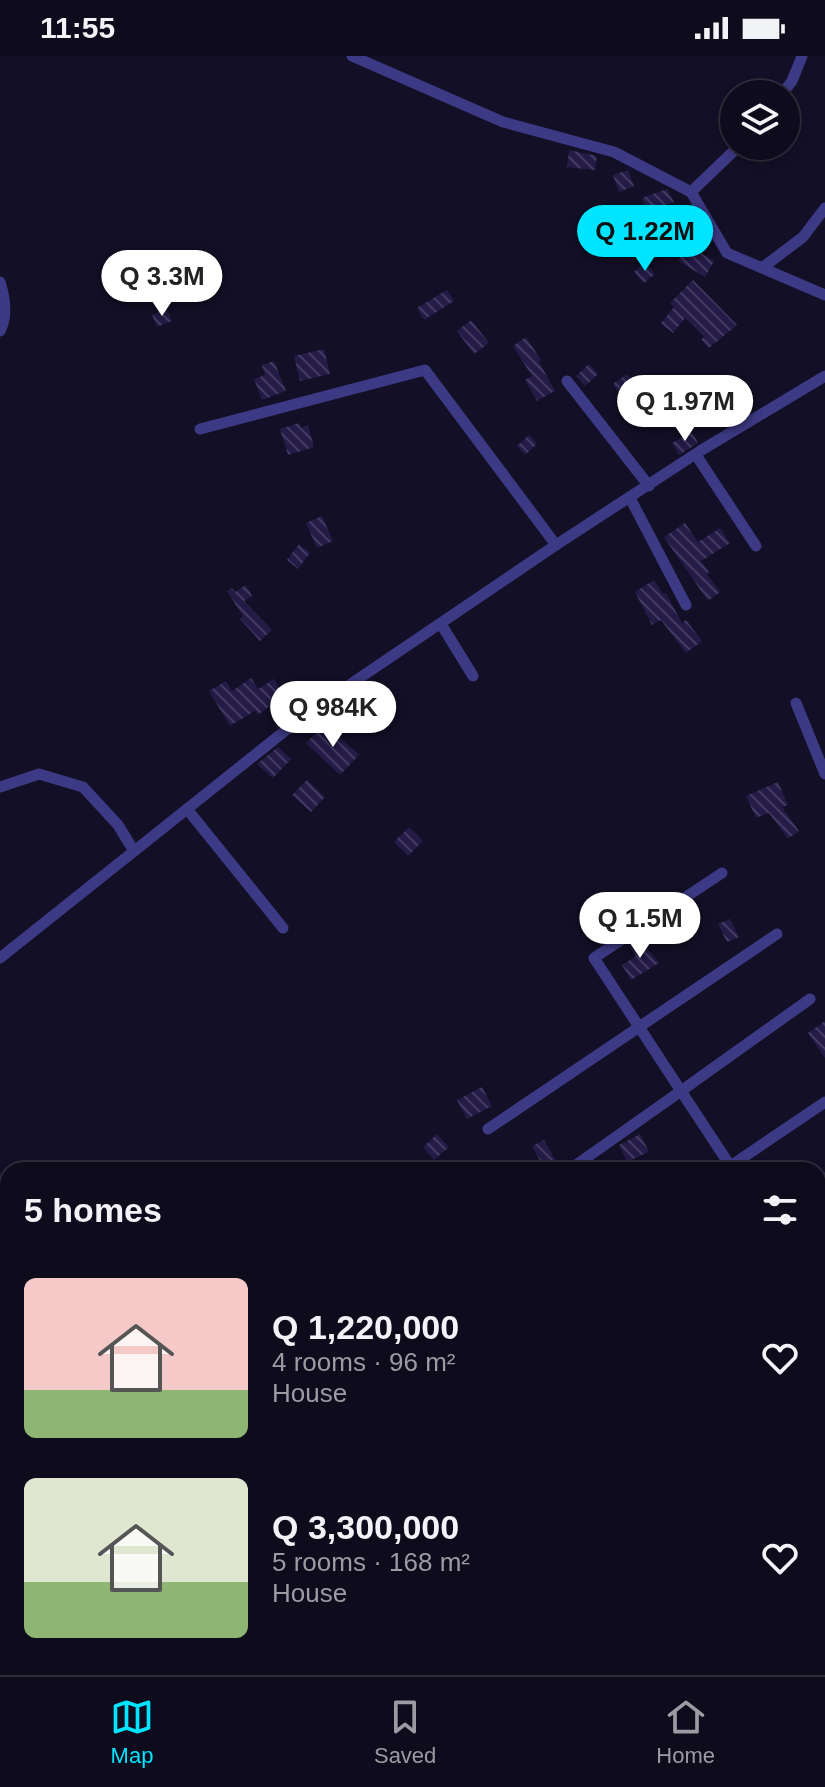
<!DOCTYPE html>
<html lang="en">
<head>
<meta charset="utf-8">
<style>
	:root { --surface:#0e0b1c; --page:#171425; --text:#f1f3f6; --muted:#9b9ba3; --line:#2e2b3b; --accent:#00e5ff }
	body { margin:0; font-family:Helvetica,sans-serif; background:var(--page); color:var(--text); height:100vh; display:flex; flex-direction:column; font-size:30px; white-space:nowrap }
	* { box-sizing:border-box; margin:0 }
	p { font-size:26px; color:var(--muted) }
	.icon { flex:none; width:44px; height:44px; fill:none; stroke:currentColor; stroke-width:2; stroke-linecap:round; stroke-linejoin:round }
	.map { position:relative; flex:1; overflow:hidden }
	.sheet { position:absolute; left:0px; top:1106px; width:826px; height:514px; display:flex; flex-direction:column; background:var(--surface); border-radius:24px 24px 0 0; box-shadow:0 4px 12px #0003,0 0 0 2px var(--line) }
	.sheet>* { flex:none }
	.tools { position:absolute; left:720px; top:24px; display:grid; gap:16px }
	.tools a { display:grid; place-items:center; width:80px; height:80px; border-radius:50%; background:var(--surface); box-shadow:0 4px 12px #0003,0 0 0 2px var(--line); font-size:40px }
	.price { position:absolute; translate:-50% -68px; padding:0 18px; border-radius:28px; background:#fff; color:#222; font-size:26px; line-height:52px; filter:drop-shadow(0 2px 4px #0008) }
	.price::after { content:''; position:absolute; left:50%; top:48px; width:24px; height:18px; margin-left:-12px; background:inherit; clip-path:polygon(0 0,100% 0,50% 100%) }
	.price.selected { background:var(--accent); color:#111 }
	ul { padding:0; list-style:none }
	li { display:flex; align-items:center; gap:24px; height:200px; padding:0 24px }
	li span { display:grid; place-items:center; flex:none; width:224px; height:160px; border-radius:12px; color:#555 }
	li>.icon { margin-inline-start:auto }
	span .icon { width:96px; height:96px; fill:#fffc; stroke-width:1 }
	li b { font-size:34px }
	h2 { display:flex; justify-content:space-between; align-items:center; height:96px; padding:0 24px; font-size:34px }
	.status { display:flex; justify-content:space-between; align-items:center; height:56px; padding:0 40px; background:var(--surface); direction:ltr }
	.status svg { height:22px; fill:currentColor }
	.tabs { display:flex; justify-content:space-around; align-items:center; height:112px; border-top:2px solid var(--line); background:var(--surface); font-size:22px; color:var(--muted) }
	.tabs a { display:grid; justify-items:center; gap:4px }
	.tabs .selected { color:var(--accent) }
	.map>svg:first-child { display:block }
	.building { fill:url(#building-back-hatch) }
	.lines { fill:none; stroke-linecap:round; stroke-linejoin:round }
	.minor { stroke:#3d3a85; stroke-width:11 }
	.tertiary { stroke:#3d3a85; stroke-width:14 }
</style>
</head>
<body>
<div class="status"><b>11:55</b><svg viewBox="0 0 49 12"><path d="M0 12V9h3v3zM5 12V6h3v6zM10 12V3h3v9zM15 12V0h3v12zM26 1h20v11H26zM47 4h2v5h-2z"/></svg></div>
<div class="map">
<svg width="825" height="1619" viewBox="0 0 825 1619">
	<defs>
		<pattern id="building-back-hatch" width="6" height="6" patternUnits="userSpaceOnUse" patternTransform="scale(2)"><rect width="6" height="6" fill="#241b47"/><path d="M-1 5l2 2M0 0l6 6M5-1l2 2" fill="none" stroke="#433b63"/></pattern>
	</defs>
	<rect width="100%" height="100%" fill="#130f26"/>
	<g class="building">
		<path d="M569 94 597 100 595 114 567 111Z"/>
		<path d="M628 114 634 130 619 136 613 119Z"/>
		<path d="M667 133 674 146 647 155 642 142Z"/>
		<path d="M687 189 714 205 705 221 678 205Z"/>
		<path d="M645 206 655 218 644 227 634 216Z"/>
		<path d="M693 224 737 269 709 292 701 284 704 281 685 262 673 277 661 267 674 251 670 247Z"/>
		<path d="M447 234 454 245 424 264 417 252Z"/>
		<path d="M167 253 172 265 157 271 152 259Z"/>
		<path d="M471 264 489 287 474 298 457 275Z"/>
		<path d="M526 281 541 304 539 306 555 335 537 345 525 324 532 320 513 290Z"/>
		<path d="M324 293 330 318 300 325 294 300Z"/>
		<path d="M274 305 286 335 262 344 254 323 265 319 262 309Z"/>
		<path d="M589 308 598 318 585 330 576 320Z"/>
		<path d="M627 318 645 339 628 352 613 328Z"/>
		<path d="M690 323 701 335 689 345 678 333Z"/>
		<path d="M299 367 301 372 308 369 314 391 288 399 280 373Z"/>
		<path d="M692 376 698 387 679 399 672 387Z"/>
		<path d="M529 379 537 388 525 399 517 390Z"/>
		<path d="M322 460 333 485 317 492 306 467Z"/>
		<path d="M685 467 698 486 720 472 730 487 701 505 709 516 707 518 720 536 708 545 664 481Z"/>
		<path d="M299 488 310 497 298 513 287 504Z"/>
		<path d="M654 524 663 538 666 537 682 567 686 564 702 585 686 597 661 564 652 569 635 536Z"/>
		<path d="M246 529 252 540 244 545 272 574 260 585 240 563 243 560 227 535 232 532 235 536Z"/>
		<path d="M251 622 258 633 274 623 284 639 258 659 255 655 230 670 209 635 226 625 232 635Z"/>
		<path d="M325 668 359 699 340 719 306 687Z"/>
		<path d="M278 691 291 703 273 722 257 708Z"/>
		<path d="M307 724 325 741 311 756 292 739Z"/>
		<path d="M778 726 788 749 782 751 799 775 788 783 769 757 756 762 746 740Z"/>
		<path d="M409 771 423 785 408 800 394 786Z"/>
		<path d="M730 863 739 881 727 886 718 868Z"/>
		<path d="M639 882 659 907 631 924 622 909 636 900 629 890Z"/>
		<path d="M825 965V1002L808 977Z"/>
		<path d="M482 1031 492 1050 467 1063 457 1044Z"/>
		<path d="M437 1078 449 1091 434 1104 423 1091Z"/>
		<path d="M640 1078 649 1096 627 1106 619 1089Z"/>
		<path d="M544 1084 556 1105 544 1112 532 1090Z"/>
	</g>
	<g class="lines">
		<g class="minor">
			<path d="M352 0 503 66 614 96 691 136 727 197 825 239"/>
			<path d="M782 38 792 25 802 0"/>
			<path d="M691 136 739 90"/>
			<path d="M762 212 803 181 825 152"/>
			<path d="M0 226C5 242 8 260 0 275"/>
			<path d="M567 325 649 430"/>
			<path d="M200 373 425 314 556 489"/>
			<path d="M696 399 756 490"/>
			<path d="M630 442 686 549"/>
			<path d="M441 568 473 620"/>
			<path d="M796 647 825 718"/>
			<path d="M0 731 39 718 83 731 118 769 134 795"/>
			<path d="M187 753 283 872"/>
			<path d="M722 817 594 902 681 1035 810 943"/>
			<path d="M0 902 305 659 556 489 700 395 825 320"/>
			<path d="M488 1073 777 878"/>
			<path d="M726 1113 825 1046"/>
			<path d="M569 1114 681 1035 733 1114"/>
			<path d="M818 1126 825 1122"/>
		</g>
		<g class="tertiary">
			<path d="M818 1500H825"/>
			<path d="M171 1619 183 1612"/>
		</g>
	</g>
</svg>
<div class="tools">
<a><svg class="icon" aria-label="layers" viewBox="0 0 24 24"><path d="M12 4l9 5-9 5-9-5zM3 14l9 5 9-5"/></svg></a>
</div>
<b class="price selected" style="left:645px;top:217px">Q 1.22M</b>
<b class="price" style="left:162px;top:262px">Q 3.3M</b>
<b class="price" style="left:685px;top:387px">Q 1.97M</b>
<b class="price" style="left:333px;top:693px">Q 984K</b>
<b class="price" style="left:640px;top:904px">Q 1.5M</b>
<section class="sheet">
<h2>5 homes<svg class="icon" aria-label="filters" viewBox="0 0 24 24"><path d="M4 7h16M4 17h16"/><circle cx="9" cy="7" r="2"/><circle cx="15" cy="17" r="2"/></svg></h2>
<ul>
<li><span style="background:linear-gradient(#f6c9c9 70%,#8fb573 0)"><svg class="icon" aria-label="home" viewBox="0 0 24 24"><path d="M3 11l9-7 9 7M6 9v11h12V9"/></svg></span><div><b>Q 1,220,000</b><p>4 rooms · 96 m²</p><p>House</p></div><svg class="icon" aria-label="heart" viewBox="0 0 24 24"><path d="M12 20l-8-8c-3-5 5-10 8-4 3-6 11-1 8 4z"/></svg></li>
<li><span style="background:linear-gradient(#dfe7d0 65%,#8fb573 0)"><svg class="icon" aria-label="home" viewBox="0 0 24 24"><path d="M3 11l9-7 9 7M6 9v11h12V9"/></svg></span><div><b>Q 3,300,000</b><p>5 rooms · 168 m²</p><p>House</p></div><svg class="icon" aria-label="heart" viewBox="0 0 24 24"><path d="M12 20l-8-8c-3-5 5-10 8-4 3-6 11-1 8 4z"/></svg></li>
</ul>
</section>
</div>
<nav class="tabs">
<a class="selected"><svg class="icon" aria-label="map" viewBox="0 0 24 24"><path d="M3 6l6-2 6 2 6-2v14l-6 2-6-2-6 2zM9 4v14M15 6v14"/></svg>Map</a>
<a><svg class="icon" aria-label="saved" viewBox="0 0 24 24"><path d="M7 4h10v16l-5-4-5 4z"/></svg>Saved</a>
<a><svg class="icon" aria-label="home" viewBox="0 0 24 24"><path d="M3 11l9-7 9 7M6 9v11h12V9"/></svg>Home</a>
</nav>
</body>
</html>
